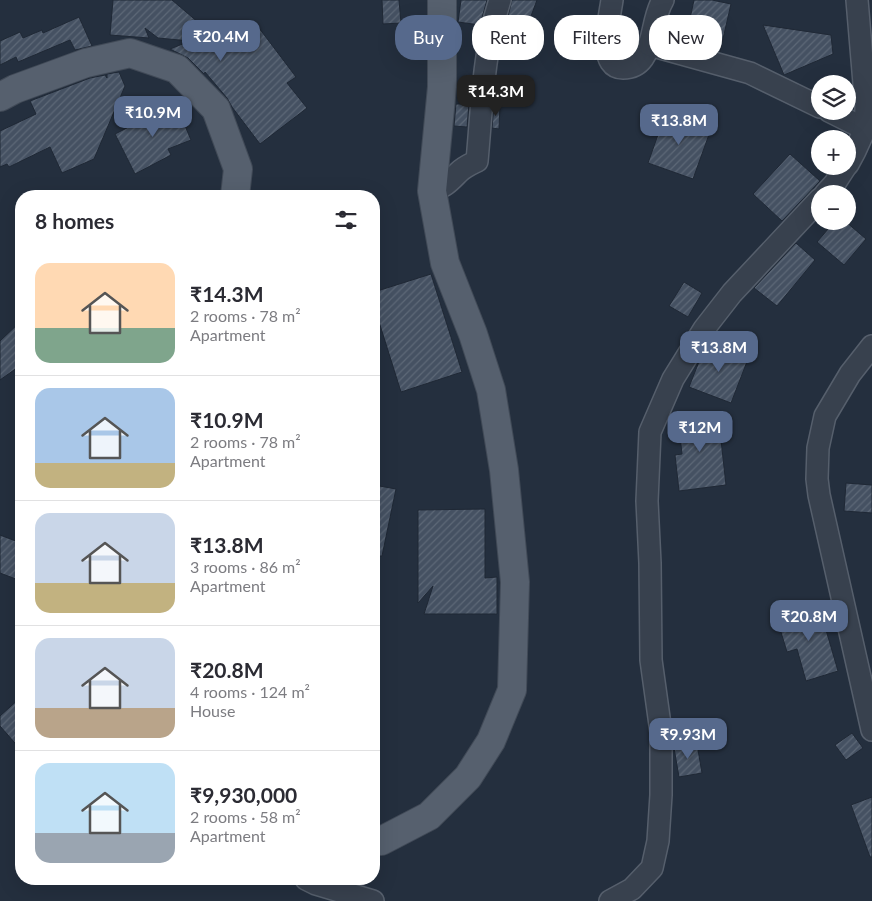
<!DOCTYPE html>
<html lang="en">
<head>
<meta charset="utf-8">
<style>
	:root { --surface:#fff; --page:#f7f7f7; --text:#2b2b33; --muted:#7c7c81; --line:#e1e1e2; --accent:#56698c }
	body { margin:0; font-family:Lato,sans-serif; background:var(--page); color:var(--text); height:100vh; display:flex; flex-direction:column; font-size:19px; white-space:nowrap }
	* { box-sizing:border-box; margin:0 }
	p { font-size:16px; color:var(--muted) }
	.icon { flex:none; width:28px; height:28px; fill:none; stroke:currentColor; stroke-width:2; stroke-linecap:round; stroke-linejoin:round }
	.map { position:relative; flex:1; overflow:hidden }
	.side { position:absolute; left:15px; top:190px; width:365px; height:695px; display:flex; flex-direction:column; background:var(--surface); border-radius:20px; box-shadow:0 5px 20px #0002 }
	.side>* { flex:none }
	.hud { position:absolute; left:395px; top:15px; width:401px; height:45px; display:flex; gap:10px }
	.tools { position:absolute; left:811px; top:75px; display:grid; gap:10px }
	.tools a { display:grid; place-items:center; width:45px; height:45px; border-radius:50%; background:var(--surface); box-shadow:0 5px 20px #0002; font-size:25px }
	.price { position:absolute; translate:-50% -42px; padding:0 11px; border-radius:10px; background:var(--accent); color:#fff; font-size:16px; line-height:32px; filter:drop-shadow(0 1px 2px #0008) }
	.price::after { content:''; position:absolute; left:50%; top:30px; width:15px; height:11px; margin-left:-8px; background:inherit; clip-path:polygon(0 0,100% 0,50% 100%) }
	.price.on { background:#222; color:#fff }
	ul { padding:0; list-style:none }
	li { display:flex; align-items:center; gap:15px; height:125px; padding:0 20px }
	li+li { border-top:1px solid var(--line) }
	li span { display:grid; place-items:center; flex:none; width:140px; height:100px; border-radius:15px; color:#555 }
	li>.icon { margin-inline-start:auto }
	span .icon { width:60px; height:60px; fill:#fffc; stroke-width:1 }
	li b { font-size:21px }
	h2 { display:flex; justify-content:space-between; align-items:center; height:60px; padding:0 20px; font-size:21px }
	.tag { padding:0 18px; border-radius:20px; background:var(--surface); box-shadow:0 5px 20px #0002; font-size:18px; line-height:45px }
	.tag.on { background:var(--accent); color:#fff }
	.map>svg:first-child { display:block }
	.building { fill:url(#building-hatch); stroke:#1f2835 }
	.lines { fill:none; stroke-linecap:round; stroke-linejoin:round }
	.minor-casing { stroke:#565f6c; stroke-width:24 }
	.primary-casing { stroke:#414a57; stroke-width:30 }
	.minor { stroke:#38414e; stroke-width:21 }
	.primary { stroke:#56606e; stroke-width:28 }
</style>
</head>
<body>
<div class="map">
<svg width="872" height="901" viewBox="0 0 872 901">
	<defs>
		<pattern id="building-hatch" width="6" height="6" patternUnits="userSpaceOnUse" patternTransform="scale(1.25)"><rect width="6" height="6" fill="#455162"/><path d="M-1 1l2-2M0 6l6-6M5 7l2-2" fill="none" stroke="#5d6877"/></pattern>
	</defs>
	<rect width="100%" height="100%" fill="#242f3e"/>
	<g class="building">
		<path d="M113 0H172L226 46 256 24 296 77 287 83 307 108 260 144 232 107 227 98 205 72 204 74 188 58 170 49 190 41 158 38 145 28 149 38 110 35Z"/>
		<path d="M382 0H399L401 23 383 24Z"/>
		<path d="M461 0H487L480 25 458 22Z"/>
		<path d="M512 0H537L524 35 505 28Z"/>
		<path d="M694 0H712L731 4 720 52 685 42Z"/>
		<path d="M79 17 92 46 75 50 70 40 18 62 16 57 0 65V41L20 32 23 38 42 30 43 33Z"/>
		<path d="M763 25 831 35 833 54 784 75Z"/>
		<path d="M119 72 125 86 94 159 62 173 50 147 9 167 7 164 0 167V131L36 114 30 101 90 78 105 75 107 78V74Z"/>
		<path d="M176 104 191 140 168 149 171 155 135 174 115 134 158 112V111Z"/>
		<path d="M456 104H469L467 127 454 126Z"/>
		<path d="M494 105H500L499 129 492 128Z"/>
		<path d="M666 112 711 129 693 179 648 163Z"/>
		<path d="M790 154 820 181 782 221 753 194Z"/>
		<path d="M835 221H845L866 239 844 265 817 242Z"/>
		<path d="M796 243 815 260 777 306 754 288Z"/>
		<path d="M431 274 462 372 401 392 374 306V292Z"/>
		<path d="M684 282 702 293 688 317 669 306Z"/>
		<path d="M21 321V365L0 380V341Z"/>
		<path d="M709 344 748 359 731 403 689 387 700 359Z"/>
		<path d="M718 413 726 485 679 491 675 455 682 454 678 418Z"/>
		<path d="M846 483 872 485V513L844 511Z"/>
		<path d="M374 485 396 489 382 556H374Z"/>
		<path d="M485 509V578L497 577V614H424L433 586 418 603V510Z"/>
		<path d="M0 535 21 543V581L0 573Z"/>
		<path d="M819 606 838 671 806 681 797 649 787 652 777 619Z"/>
		<path d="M21 697V750L0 726V716Z"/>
		<path d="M852 733 863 748 846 760 835 745Z"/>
		<path d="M697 744 702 773 679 777 674 748Z"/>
		<path d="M872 797V857H870L851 805Z"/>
	</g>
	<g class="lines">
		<defs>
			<g id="minor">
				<path d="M612 0C610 16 596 68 623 68 631 68 638 65 643 58 655 41 652 18 663 0"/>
				<path d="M649 45 750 73 820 107"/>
				<path d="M829 111 865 129"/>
				<path d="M848 164 855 151 865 129 866 107 857 0"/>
				<path d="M432 191C447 185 448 183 459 172 464 167 471 164 477 161 482 108 483 51 500 0"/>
				<path d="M825 194 835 183 846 166"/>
				<path d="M872 346 850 374 825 416 818 448 817 479 819 495 872 730"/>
				<path d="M306 879 316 884 373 901"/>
				<path d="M610 901 632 889 652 868 658 841 661 795V732L651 660 650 563 647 501 650 432 673 379 704 329 732 293 820 199"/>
			</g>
			<g id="primary">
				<path d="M0 97 15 89 86 63 130 53 177 69 216 109 238 169 235 196"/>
				<path d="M374 840 381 841 429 816 468 777 491 741 512 690 515 582 504 470 491 390 473 334 445 263 432 191 442 87V0"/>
			</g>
		</defs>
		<use href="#minor" class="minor-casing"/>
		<use href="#primary" class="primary-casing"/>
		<use href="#minor" class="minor"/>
		<use href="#primary" class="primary"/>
	</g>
</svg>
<div class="tools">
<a><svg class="icon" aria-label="layers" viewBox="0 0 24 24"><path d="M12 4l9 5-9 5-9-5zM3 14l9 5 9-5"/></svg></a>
<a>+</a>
<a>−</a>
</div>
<b class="price" style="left:221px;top:62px">₹20.4M</b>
<b class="price on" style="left:496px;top:117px">₹14.3M</b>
<b class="price" style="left:153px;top:138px">₹10.9M</b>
<b class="price" style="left:679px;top:146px">₹13.8M</b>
<b class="price" style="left:719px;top:373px">₹13.8M</b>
<b class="price" style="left:700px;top:453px">₹12M</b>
<b class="price" style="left:809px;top:642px">₹20.8M</b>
<b class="price" style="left:688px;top:760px">₹9.93M</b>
<div class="hud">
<a class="tag on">Buy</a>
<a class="tag">Rent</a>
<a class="tag">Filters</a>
<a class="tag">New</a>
</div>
<section class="side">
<h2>8 homes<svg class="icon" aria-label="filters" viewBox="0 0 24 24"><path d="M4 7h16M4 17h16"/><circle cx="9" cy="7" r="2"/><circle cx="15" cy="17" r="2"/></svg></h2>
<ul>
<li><span style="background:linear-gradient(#ffd9b3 65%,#7fa58c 0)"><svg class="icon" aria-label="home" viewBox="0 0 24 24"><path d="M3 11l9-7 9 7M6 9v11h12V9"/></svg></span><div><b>₹14.3M</b><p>2 rooms · 78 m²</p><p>Apartment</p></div></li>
<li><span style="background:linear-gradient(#a9c7e8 75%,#c2b280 0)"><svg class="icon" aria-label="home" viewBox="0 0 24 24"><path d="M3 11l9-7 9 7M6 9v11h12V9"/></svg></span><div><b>₹10.9M</b><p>2 rooms · 78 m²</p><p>Apartment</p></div></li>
<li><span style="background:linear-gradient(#c9d6e8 70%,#c2b280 0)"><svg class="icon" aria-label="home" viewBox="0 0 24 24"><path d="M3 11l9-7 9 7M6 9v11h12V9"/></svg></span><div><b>₹13.8M</b><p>3 rooms · 86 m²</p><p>Apartment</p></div></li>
<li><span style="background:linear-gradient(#c9d6e8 70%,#b9a48a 0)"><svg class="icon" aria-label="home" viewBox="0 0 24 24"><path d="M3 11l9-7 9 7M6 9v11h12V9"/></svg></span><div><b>₹20.8M</b><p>4 rooms · 124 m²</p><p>House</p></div></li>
<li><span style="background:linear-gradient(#bfe0f5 70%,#9aa5b1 0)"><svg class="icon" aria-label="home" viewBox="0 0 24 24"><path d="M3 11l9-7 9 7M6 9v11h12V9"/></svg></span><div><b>₹9,930,000</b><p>2 rooms · 58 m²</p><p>Apartment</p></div></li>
</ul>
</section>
</div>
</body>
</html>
